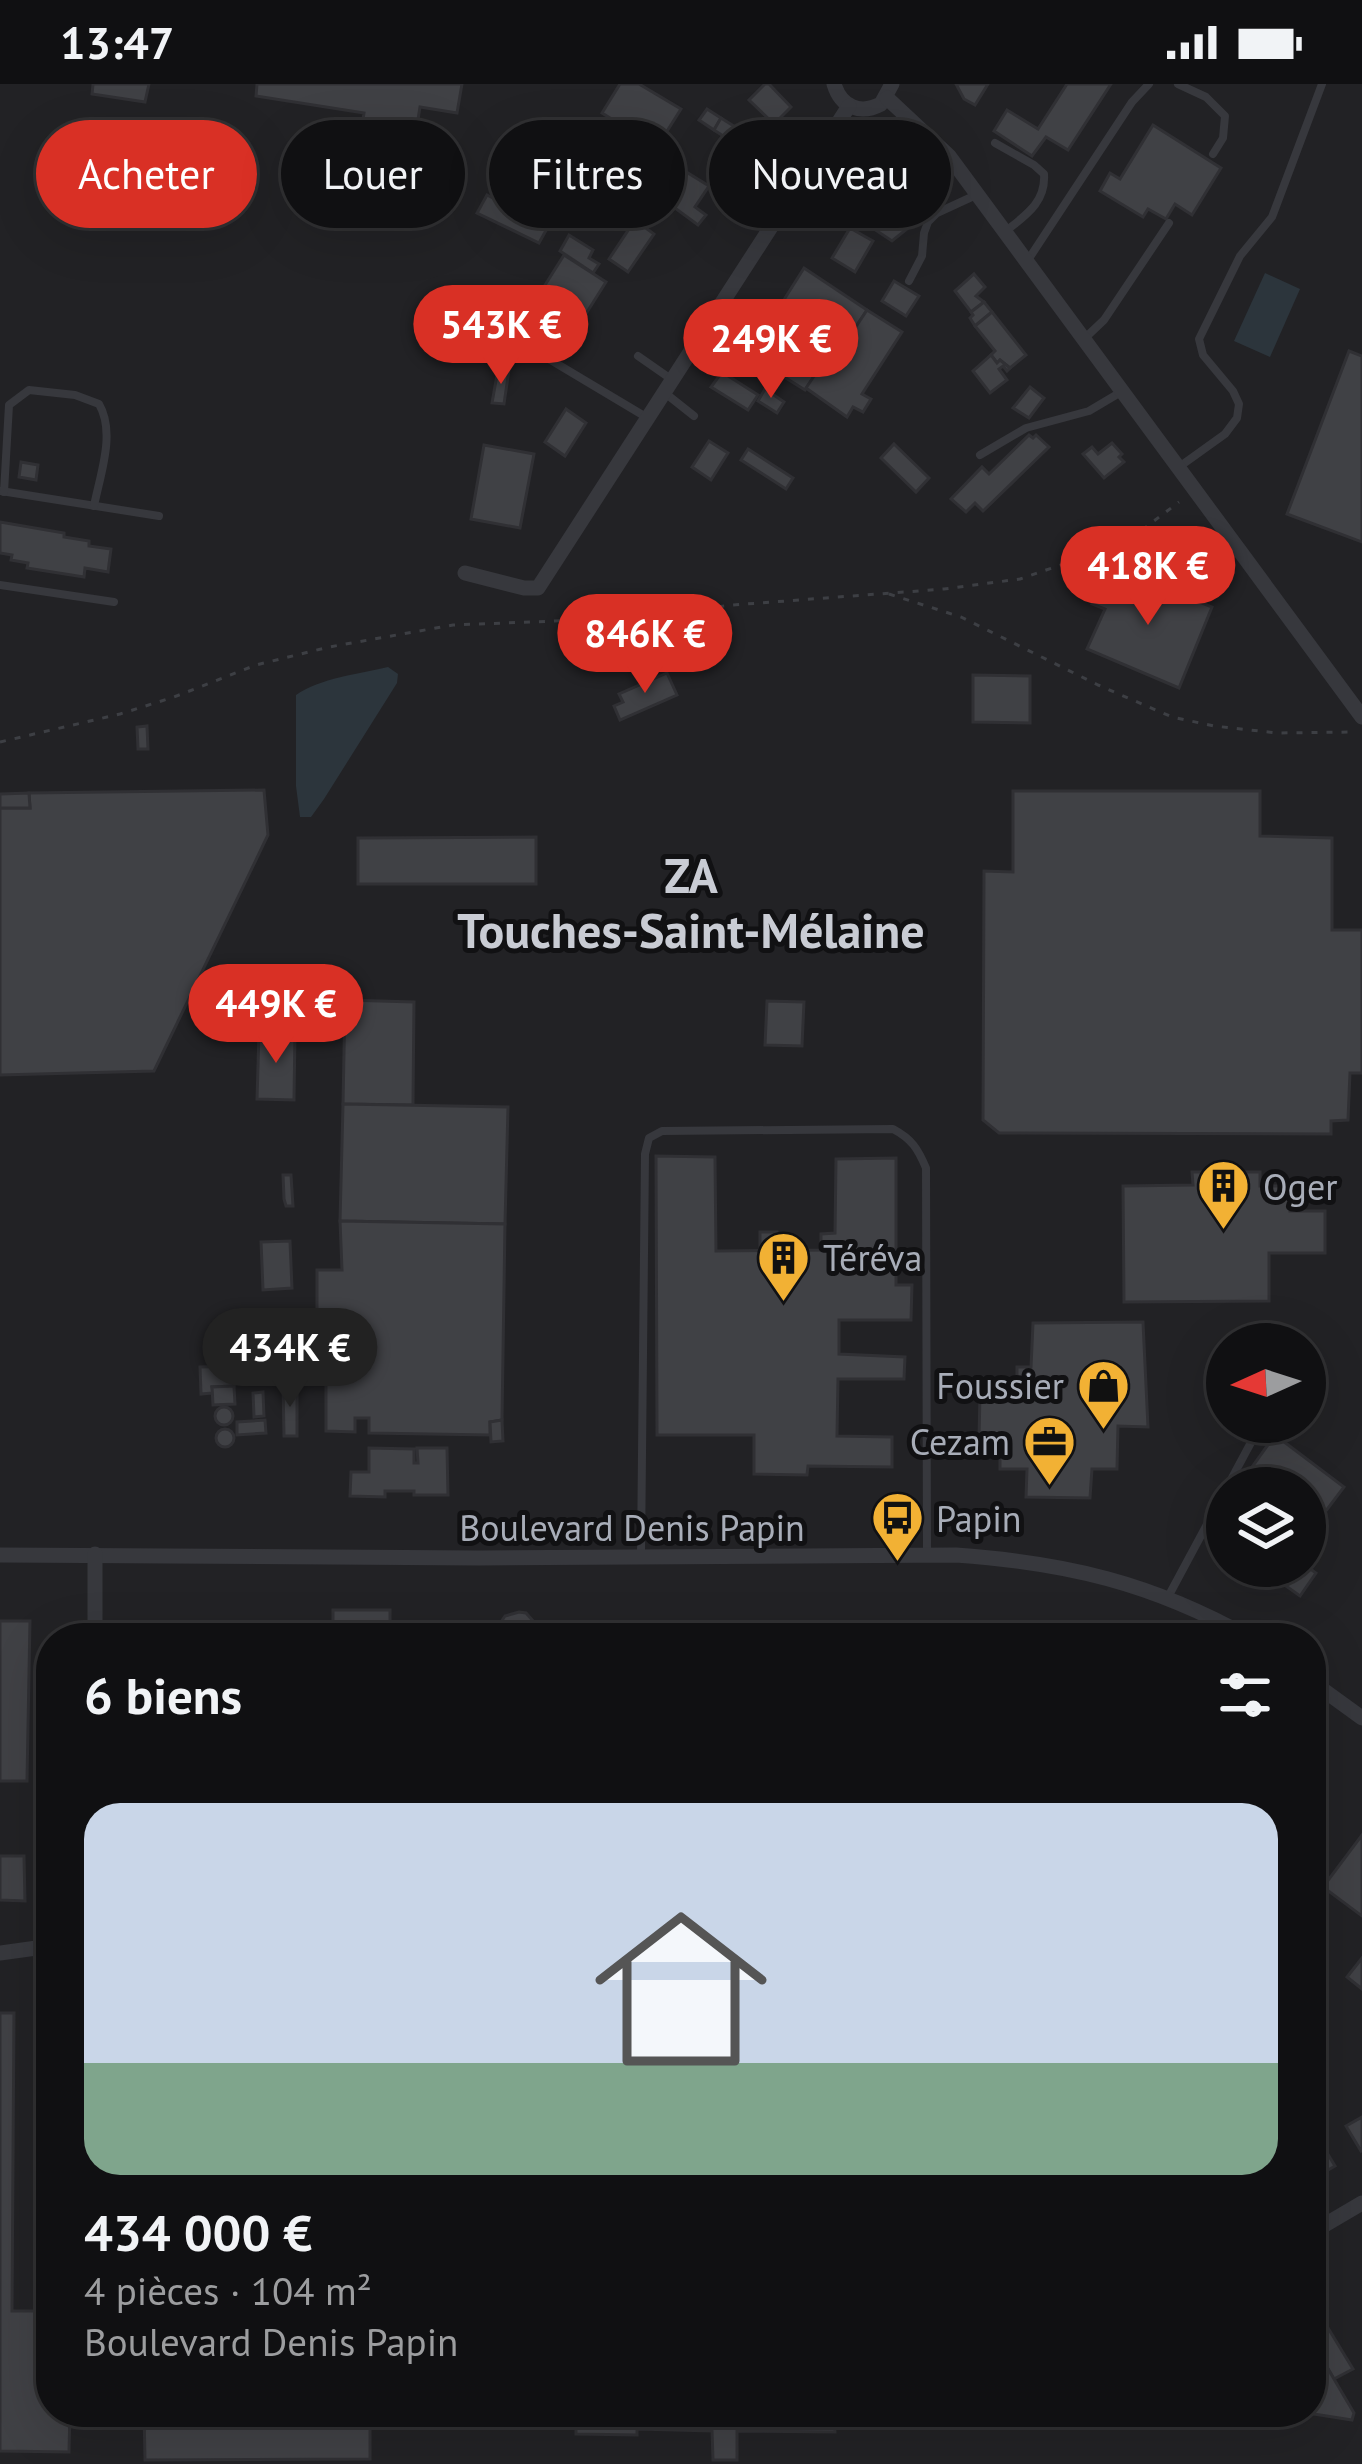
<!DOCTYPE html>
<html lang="fr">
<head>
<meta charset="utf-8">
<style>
	:root { --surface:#101012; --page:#1e1e20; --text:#f1f3f6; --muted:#9c9d9f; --line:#303032; --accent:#d93025 }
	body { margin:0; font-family:"PT Sans",sans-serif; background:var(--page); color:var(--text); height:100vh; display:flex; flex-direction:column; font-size:45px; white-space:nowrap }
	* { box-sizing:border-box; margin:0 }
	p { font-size:39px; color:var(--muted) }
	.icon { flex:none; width:66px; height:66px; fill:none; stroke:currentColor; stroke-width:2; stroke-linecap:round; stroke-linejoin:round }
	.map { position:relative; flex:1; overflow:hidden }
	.drawer { position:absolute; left:36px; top:1539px; width:1290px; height:804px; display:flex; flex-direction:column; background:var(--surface); border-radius:48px; box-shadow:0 12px 48px #0002,0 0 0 3px var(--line) }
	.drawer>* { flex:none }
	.hud { position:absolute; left:36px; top:36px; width:1290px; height:108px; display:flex; gap:24px }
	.needle { width:78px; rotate:267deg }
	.fabs { position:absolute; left:1206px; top:1239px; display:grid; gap:24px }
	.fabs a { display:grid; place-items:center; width:120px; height:120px; border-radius:50%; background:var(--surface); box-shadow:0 12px 48px #0002,0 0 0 3px var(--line); font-size:60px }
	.price { position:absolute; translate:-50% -102px; padding:0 27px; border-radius:42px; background:var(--accent); color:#fff; font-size:39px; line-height:78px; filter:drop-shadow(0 3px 6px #0008) }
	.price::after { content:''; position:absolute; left:50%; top:72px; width:36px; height:27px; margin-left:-18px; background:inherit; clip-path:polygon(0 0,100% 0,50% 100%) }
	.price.active { background:#222; color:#fff }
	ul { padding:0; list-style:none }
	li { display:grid; align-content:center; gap:24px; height:636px; padding:0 48px }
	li+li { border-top:3px solid var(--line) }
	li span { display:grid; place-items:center; height:372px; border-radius:36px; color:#555 }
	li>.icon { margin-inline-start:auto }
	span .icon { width:216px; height:216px; fill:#fffc; stroke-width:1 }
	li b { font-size:51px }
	h2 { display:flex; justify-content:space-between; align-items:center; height:144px; padding:0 48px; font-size:51px }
	.chip { padding:0 42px; border-radius:54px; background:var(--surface); box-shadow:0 12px 48px #0002,0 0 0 3px var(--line); font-size:42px; line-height:108px }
	.chip.active { background:var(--accent); color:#fff }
	.status { display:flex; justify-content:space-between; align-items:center; height:84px; padding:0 60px; background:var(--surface); direction:ltr }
	.status svg { height:33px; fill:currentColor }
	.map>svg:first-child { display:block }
	.built { fill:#222225; fill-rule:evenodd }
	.water { fill:#2c353c }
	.building { fill:#404145; stroke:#303034; stroke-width:3 }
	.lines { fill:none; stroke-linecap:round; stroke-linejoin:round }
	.path { stroke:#3d3f44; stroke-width:3; stroke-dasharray:6 9; stroke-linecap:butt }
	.service { stroke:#37383d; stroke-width:8 }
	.minor { stroke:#37383d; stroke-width:15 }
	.labels { text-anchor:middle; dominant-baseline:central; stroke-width:10; stroke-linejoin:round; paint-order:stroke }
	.poi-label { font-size:36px; fill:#a8adb8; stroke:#111113; text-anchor:start }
	.street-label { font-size:36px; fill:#a8adb8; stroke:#111113 }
	.district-label { font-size:48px; font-weight:bold; fill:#c9ccd4; stroke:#111113 }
</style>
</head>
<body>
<div class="status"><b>13:47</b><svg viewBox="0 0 49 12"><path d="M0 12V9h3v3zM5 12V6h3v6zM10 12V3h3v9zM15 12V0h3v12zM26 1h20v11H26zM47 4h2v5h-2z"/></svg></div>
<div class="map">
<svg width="1362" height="2380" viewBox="0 0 1362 2380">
	<rect width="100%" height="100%" fill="#161618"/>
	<path class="built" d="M0 0H1362V2380H0ZM1227 1260H1305V1338H1227ZM1227 1404H1305V1482H1227ZM51 1554H1311V2328H51Z"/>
	<g class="water">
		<path d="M1265 189 1300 205 1270 273 1234 257Z"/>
		<path d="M388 583 398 590 397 599 324 715 311 733H300L296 702V611C320 594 359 590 388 583Z"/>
	</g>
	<g class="building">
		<path d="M93 0H149L145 18 92 10Z"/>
		<path d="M257 0H462L457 29 420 23 414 61 360 53 364 29 256 12Z"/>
		<path d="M620 0H639L681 25 657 63 602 29Z"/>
		<path d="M765 0H769L791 23 774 40 749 16Z"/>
		<path d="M956 0H988L975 21 964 15Z"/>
		<path d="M1067 0H1111L1068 66 1046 53 1032 72 994 47 1007 26 1038 45Z"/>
		<path d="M707 25 721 34 714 46 699 36Z"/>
		<path d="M721 34 748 51 740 63 714 46Z"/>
		<path d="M1153 41 1221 84 1192 131 1175 120 1166 135 1148 125 1143 133 1100 107 1110 89 1120 95Z"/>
		<path d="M688 89 709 102 695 123 706 131 698 141 668 119Z"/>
		<path d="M862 95 922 133 892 157 844 125Z"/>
		<path d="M507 106 531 120 527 129 549 141 539 159 477 129 487 111 501 118Z"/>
		<path d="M635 136 654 150 628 188 609 175Z"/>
		<path d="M850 144 873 157 855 188 832 174Z"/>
		<path d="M569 151 593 166 589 174 599 180 593 189 560 167Z"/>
		<path d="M564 171 606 198 558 274 516 247Z"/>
		<path d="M804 184 867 226 836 273 829 270 805 306 749 271Z"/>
		<path d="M974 190 985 203 976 212 984 218 971 228 955 207Z"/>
		<path d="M894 197 919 212 906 232 882 217Z"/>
		<path d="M984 218 992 228 975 242 970 234 973 231 971 228Z"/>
		<path d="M867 226 902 248 862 310 871 315 863 328 853 323 847 333 806 304 829 270 836 273Z"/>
		<path d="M992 228 1026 271 1010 284 1000 276 997 279 991 271 995 267 975 242Z"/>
		<path d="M1349 267 1362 272V458L1287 430Z"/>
		<path d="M991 271 997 279 1000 276 1010 284 1007 287 1003 282 999 285 1007 296 990 309 973 287Z"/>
		<path d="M498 285 509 286 504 320 492 319Z"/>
		<path d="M722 288 758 311 748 326 711 303Z"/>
		<path d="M1030 303 1044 314 1029 334 1013 324Z"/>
		<path d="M765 305 784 318 777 329 758 317Z"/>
		<path d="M566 325 586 339 565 372 545 358Z"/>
		<path d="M1029 351 1033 354 1036 351 1049 363 983 427 975 419 966 428 951 415 982 383 989 390Z"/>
		<path d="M709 357 728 369 711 396 692 383Z"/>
		<path d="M1112 359 1122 370 1119 373 1124 378 1104 394 1083 370 1092 363 1098 370Z"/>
		<path d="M894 360 929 394 916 408 881 374Z"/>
		<path d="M484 361 534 370 520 444 471 435Z"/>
		<path d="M748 365 793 394 786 405 741 376Z"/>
		<path d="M21 378 38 381 36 396 19 393Z"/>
		<path d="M0 438 64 449V453L89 457V462L111 465 108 488 85 484 84 493 27 484 28 479 11 476 12 471 0 469Z"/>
		<path d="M1121 486 1212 523 1179 604 1087 565 1105 525 1092 520 1102 498 1114 503Z"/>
		<path d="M667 589 677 611 620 636 614 622 623 618 619 610Z"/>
		<path d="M973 591 1030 592V639L973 638Z"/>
		<path d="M147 642 148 665H138L137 643Z"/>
		<path d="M264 706 268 751 154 987 0 991V724H30L29 709Z"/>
		<path d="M1013 707H1260V752L1332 754V846H1362V989H1350L1348 1036 1331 1037V1050L999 1049 983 1036 984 787 1013 788Z"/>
		<path d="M29 709 30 724H0V710Z"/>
		<path d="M536 753V800H358V754Z"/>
		<path d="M345 916 414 918 413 1021 343 1020Z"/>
		<path d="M767 917 804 918 802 962 765 961Z"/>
		<path d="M259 948 295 949 294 1016 257 1015Z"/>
		<path d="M343 1020 508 1023 505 1140 340 1137Z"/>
		<path d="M656 1072 715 1073 716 1167 835 1166V1164H821V1150L835 1149 836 1075 896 1074V1201H912L911 1236H839V1270L905 1273 904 1295H838L837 1352 892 1353V1383L808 1382 807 1391 754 1390V1351H657Z"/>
		<path d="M1192 1088H1260V1102H1299V1120H1290V1127H1325V1169H1269V1217L1124 1218 1123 1102 1193 1101Z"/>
		<path d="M283 1091H291L293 1122H286L284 1115Z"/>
		<path d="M340 1137 505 1140 502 1336 490 1338V1351L369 1349V1334H355V1348L326 1347V1228H317V1186H342Z"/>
		<path d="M760 1148H777L778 1166H760Z"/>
		<path d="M290 1157 292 1204 263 1206 261 1158Z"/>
		<path d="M1143 1238 1148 1343 1118 1342 1117 1385H1092L1090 1414 1026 1413 1027 1385H1000V1354H979L980 1309 1001 1310 1002 1297H1017V1283H1031L1033 1239Z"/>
		<path d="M233 1282 234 1302 212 1303 213 1309 201 1310 200 1283Z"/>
		<path d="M283 1301H297V1352H284Z"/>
		<path d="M234 1302 235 1320 213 1321 212 1303Z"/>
		<path d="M263 1308 264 1332 254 1333 253 1309Z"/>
		<circle cx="224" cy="1332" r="9"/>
		<path d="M265 1336 266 1349 237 1351V1338Z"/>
		<path d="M502 1336 503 1357 491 1358 490 1338Z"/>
		<circle cx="225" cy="1354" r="9"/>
		<path d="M1275 1351 1344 1403 1310 1448 1305 1444V1404H1237Z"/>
		<path d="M369 1364 414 1365V1379H418L417 1364H447L448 1411H414V1407H385V1413L350 1412 351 1388H369Z"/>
		<path d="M1227 1417V1460L1207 1445Z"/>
		<path d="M1305 1481 1316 1489 1300 1512 1258 1482Z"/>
		<rect x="333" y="1526" width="57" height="28"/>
		<path d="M519 1528 526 1529 535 1539 534 1554H501V1538L505 1532Z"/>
		<path d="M0 1537H30L27 1697H0Z"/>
		<path d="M1362 1751V1832L1323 1803Z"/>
		<path d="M0 1772H24L25 1817 0 1816Z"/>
		<path d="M1362 1874V1905L1347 1893Z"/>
		<path d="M0 1929H14L12 2227H51V2328H70L69 2368 0 2367Z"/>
		<path d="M1362 2033V2066L1361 2067 1346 2042Z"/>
		<path d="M1311 2042 1335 2082 1311 2096Z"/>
		<path d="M1311 2216 1353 2285 1334 2295 1311 2256Z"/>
		<path d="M1311 2256 1354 2329 1352 2336 1301 2328H1311Z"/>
		<path d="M144 2328H370V2375L145 2376Z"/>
		<path d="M576 2328H834L835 2348 737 2347V2376H713L712 2347 637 2345V2351L576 2350Z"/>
	</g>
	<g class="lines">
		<g class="path">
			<path d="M889 510 961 533 1098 601 1172 633 1214 642 1277 649 1355 648"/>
			<path d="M0 658 120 630 174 613 256 581 329 563 453 541 607 535 733 521 944 505 1020 495 1084 473 1146 443 1179 418"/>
		</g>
		<g class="service">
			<path d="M1178 0 1206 13 1225 32 1223 54 1213 70"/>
			<path d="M995 59 1034 81 1044 90C1046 118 1026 131 1006 147"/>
			<path d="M812 82 839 99C864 78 890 84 911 109L954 79"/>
			<path d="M1028 176 1132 18 1149 0"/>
			<path d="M909 197 922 172 924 149 928 138 937 129 976 111"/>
			<path d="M483 225 507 250 646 333"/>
			<path d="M1085 254 1104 236 1169 139"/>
			<path d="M638 272 671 295"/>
			<path d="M665 309 694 332"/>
			<path d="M980 371 1026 344 1089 327 1121 308"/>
			<path d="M1179 383 1225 350 1237 334 1239 320 1233 307 1203 271 1199 255 1240 172 1272 133 1322 0"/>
			<path d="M1 407 159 432"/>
			<path d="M4 408 9 321 29 306 75 311 99 320C116 349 100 391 94 422"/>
			<path d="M0 501 114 518"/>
			<path d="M641 1470 645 1070 649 1054 662 1047 893 1045C912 1055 918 1065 926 1084L927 1469"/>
			<path d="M1168 1513 1262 1338"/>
		</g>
		<g class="minor">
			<path d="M834 0C841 23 860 31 881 20L892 0"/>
			<path d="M887 14 949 72 1362 633"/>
			<path d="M465 489 524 504H538L849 22"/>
			<path d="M0 1471 479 1474 956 1471C1067 1479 1152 1499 1250 1554"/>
			<path d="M95 1554V1470"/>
			<path d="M1311 1597 1362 1634"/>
			<path d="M0 1869 51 1862"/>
			<path d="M1311 2149 1362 2119"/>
		</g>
	</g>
	<defs>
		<symbol id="building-pin" viewBox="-11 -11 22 30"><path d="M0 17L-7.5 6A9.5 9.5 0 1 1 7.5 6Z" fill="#f2b134" stroke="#111113"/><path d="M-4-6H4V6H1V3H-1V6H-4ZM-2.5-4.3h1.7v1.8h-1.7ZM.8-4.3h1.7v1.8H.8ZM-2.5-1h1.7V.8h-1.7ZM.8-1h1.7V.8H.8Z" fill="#111"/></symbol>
		<symbol id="shop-pin" viewBox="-11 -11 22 30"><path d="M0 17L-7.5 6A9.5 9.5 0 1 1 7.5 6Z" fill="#f2b134" stroke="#111113"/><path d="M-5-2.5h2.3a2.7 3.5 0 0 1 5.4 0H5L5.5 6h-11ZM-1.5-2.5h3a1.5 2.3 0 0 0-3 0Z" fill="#111"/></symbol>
		<symbol id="office-pin" viewBox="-11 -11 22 30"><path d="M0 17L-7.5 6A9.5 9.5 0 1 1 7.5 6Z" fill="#f2b134" stroke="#111113"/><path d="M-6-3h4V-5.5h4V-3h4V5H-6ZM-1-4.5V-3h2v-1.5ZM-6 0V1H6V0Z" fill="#111"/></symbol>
		<symbol id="bus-pin" viewBox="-11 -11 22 30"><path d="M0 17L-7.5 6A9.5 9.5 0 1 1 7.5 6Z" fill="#f2b134" stroke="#111113"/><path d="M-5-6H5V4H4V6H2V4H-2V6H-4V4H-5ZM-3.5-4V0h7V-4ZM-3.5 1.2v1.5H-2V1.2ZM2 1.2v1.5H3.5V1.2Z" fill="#111"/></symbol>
	</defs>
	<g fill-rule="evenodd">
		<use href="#building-pin" x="1194" y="1072" width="59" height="81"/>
		<use href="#building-pin" x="754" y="1144" width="59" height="81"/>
		<use href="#shop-pin" x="1074" y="1272" width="59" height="81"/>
		<use href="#office-pin" x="1020" y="1328" width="59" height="81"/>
		<use href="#bus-pin" x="868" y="1404" width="59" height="81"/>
	</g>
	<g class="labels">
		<g class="poi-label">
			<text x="1263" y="1102">Oger</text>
			<text x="823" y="1173">Téréva</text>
			<text x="1064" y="1301" text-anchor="end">Foussier</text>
			<text x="1010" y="1357" text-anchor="end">Cezam</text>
			<text x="936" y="1434">Papin</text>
		</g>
		<g class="street-label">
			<text x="632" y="1443">Boulevard Denis Papin</text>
		</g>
		<g class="district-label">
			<text x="691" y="791">ZA<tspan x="691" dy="55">Touches-Saint-Mélaine</tspan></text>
		</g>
	</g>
</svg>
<div class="fabs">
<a><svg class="needle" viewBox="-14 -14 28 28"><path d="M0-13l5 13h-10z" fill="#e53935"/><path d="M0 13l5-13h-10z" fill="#9c9d9f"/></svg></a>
<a><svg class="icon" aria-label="layers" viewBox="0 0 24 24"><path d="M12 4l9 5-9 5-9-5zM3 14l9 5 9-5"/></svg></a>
</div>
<b class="price" style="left:501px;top:303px">543K €</b>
<b class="price" style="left:771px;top:317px">249K €</b>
<b class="price" style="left:1148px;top:544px">418K €</b>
<b class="price" style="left:645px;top:612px">846K €</b>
<b class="price" style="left:276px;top:982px">449K €</b>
<b class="price active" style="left:290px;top:1326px">434K €</b>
<div class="hud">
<a class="chip active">Acheter</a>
<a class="chip">Louer</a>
<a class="chip">Filtres</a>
<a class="chip">Nouveau</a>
</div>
<section class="drawer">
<h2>6 biens<svg class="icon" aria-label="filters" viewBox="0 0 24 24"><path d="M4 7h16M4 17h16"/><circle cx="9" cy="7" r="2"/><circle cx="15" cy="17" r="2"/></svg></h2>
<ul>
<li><span style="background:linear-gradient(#c9d6e8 70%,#7fa58c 0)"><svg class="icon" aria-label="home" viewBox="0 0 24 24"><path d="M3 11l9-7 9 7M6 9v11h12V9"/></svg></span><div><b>434 000 €</b><p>4 pièces · 104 m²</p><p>Boulevard Denis Papin</p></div></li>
</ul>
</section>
</div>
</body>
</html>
